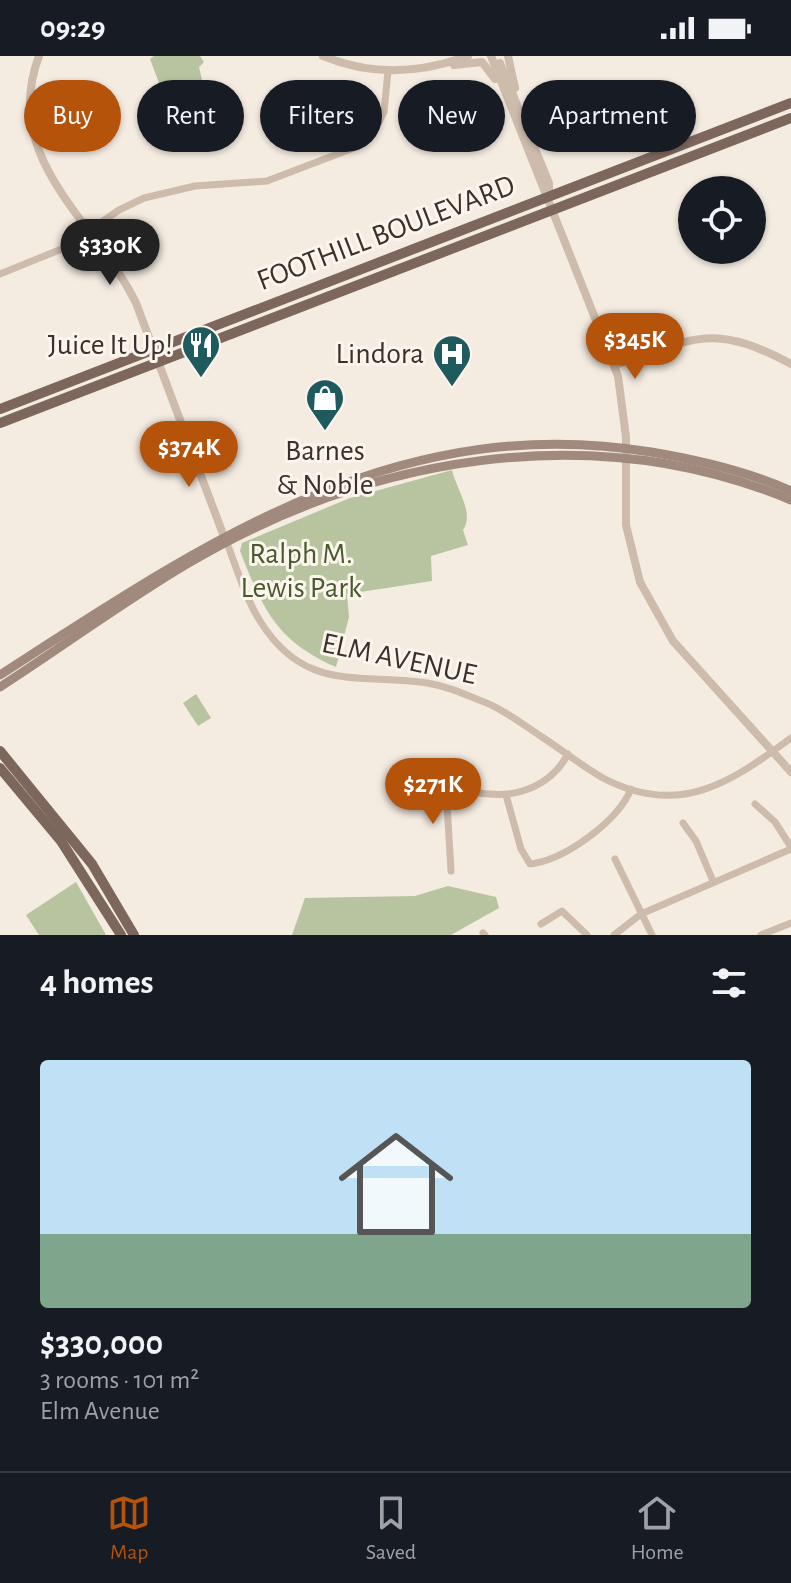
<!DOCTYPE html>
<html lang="en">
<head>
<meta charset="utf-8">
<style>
	:root { --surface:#171b24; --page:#20242c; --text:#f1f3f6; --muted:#9ea1a6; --line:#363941; --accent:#b45309 }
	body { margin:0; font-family:"Alegreya Sans",sans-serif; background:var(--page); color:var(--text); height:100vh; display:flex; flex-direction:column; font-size:30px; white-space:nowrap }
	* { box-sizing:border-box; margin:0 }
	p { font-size:26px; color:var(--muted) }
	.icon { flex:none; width:44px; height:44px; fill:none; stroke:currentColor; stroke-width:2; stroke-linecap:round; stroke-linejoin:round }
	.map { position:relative; height:879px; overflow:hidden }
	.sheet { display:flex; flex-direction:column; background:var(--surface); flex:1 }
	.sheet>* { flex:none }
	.hud { position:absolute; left:24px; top:24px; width:744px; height:72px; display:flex; gap:16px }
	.fabs { position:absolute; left:678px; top:120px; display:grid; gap:16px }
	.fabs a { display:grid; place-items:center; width:88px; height:88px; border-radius:50%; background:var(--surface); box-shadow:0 2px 6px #0004; font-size:40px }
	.price { position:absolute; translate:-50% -68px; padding:0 18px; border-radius:28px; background:var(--accent); color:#fff; font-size:26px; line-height:52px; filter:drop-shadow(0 2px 4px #0008) }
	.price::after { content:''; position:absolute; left:50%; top:48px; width:24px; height:18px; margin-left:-12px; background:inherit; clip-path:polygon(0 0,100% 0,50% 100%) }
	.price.active { background:#222; color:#fff }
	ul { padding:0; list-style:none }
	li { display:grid; align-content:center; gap:16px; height:424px; padding:0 40px }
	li+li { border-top:2px solid var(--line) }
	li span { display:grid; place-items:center; height:248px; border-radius:8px; color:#555 }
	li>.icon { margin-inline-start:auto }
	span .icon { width:144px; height:144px; fill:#fffc; stroke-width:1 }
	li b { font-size:34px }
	h2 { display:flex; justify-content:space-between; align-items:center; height:96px; padding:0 40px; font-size:34px }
	.pill { padding:0 28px; border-radius:36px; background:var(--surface); box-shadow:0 2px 6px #0004; font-size:28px; line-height:72px }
	.pill.active { background:var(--accent); color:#fff }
	.status { display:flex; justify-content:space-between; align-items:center; height:56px; padding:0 40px; background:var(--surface); direction:ltr }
	.status svg { height:22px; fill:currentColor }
	.tab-bar { display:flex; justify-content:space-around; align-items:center; height:112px; border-top:2px solid var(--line); background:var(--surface); font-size:22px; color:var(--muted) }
	.tab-bar a { display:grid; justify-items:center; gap:4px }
	.tab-bar .active { color:var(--accent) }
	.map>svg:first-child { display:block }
	.green { fill:#b8c4a0 }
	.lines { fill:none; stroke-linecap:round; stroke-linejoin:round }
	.minor { stroke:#cdbbac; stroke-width:7 }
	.tertiary { stroke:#cdbbac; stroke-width:8 }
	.secondary { stroke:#a18a7d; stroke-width:9 }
	.primary { stroke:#7d675c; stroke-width:10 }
	.labels { text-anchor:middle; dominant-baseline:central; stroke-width:6; stroke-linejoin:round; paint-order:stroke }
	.street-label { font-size:30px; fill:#3b302b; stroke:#fbf5ee }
	.poi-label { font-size:30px; fill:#3b302b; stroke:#fbf5ee; text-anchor:end }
	.park-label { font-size:30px; fill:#4a5a2e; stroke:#fbf5ee }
</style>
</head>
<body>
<div class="status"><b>09:29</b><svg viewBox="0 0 49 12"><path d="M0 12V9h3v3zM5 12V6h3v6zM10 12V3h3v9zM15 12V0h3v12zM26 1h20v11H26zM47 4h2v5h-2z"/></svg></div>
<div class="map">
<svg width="791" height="879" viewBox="0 0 791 879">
	<rect width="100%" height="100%" fill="#f4ebe1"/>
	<g class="green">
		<path d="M154 0H200L204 6 199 11 206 41 167 48 150 3Z"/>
		<path d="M452 414C456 433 475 457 463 474L468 489 431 500 432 525 347 538 349 561 336 611C276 585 263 553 240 495L242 487 350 442Z"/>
		<path d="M196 638 211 662 198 670 183 647Z"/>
		<path d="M76 826 106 879H39L26 859Z"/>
		<path d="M448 830 496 841 499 852 451 879H292L305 842 415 840Z"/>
	</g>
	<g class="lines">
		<g class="minor">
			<path d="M0 218 64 192 119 154 144 142 195 130 267 125 356 91 377 70 384 56 388 15"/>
			<path d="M227 487C237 513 245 541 260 565 305 637 358 617 427 627 446 630 462 637 479 644 502 652 522 668 542 681 562 694 582 710 603 722 679 762 730 727 791 682"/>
			<path d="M506 739 521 793 530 808C565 804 618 765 631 733"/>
			<path d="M755 748 775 766 791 791"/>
			<path d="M683 767 696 785 713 825"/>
			<path d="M615 803 652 879"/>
			<path d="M451 815 447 748 451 739C463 733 476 737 489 738 521 741 552 728 568 698"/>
			<path d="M541 868 562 855 587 879"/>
			<path d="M483 877 485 879"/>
			<path d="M614 879 641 858 791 793"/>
			<path d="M761 879 791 867"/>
		</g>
		<g class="tertiary">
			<path d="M39 0C0 103 96 165 136 247L226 486"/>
			<path d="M323 0C371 20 419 18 468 0"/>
			<path d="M491 0 618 320 626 381V469L640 526 673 585 791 716"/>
			<path d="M508 0 515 32"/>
			<path d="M500 7 549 127V139"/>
			<path d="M454 9 482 6 495 23"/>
			<path d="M614 309C694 283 711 265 791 308"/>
		</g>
		<g class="secondary">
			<path d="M0 619C203 488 396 354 651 396 699 404 747 415 791 435"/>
			<path d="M0 631C62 591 123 546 187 508 369 400 592 361 791 444"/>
		</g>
		<g class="primary">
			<path d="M0 353 791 47"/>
			<path d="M0 367 791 62"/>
			<path d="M0 695 92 808 134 879"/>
			<path d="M0 712 61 785 121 879"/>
		</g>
	</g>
	<defs>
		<symbol id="restaurant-pin" viewBox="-11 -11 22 30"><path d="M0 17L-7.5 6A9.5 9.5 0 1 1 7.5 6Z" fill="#1f5a5e" stroke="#fbf5ee"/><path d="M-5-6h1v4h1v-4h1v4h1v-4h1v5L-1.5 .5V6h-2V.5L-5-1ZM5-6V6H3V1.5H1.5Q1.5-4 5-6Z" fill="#fff"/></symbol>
		<symbol id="hospital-pin" viewBox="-11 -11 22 30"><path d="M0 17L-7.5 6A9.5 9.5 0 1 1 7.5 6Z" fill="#1f5a5e" stroke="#fbf5ee"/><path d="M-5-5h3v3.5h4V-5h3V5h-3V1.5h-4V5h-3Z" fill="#fff"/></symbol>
		<symbol id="shop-pin" viewBox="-11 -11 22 30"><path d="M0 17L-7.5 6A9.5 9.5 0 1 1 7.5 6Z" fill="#1f5a5e" stroke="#fbf5ee"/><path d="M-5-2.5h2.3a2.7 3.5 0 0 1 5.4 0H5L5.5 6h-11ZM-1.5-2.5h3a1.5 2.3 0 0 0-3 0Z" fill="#fff"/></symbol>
	</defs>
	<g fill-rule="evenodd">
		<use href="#restaurant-pin" x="179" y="267" width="44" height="60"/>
		<use href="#hospital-pin" x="430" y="276" width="44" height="60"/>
		<use href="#shop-pin" x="303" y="320" width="44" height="60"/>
	</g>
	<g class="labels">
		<g class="street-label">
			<text transform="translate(386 177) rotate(-21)">FOOTHILL BOULEVARD</text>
			<text transform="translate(399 603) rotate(12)">ELM AVENUE</text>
		</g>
		<g class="poi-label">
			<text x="173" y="289">Juice It Up!</text>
			<text x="424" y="298">Lindora</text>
			<text x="325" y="395" text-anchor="middle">Barnes<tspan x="325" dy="34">&amp; Noble</tspan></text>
		</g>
		<g class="park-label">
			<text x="301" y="498">Ralph M.<tspan x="301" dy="34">Lewis Park</tspan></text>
		</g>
	</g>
</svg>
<div class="fabs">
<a><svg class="icon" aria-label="locate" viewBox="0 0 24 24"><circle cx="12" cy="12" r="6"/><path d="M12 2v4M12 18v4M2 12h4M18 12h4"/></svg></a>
</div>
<b class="price active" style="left:110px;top:231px">$330K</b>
<b class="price" style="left:635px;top:325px">$345K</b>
<b class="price" style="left:189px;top:433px">$374K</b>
<b class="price" style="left:433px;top:770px">$271K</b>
<div class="hud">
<a class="pill active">Buy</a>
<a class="pill">Rent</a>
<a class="pill">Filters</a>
<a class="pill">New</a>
<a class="pill">Apartment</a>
</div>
</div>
<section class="sheet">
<h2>4 homes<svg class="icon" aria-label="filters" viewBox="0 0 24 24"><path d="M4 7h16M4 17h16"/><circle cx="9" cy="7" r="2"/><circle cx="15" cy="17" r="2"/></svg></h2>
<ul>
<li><span style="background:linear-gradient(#bfe0f5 70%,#7fa58c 0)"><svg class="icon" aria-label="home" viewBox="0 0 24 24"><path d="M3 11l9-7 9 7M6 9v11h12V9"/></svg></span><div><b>$330,000</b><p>3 rooms · 101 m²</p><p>Elm Avenue</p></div></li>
</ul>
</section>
<nav class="tab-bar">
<a class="active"><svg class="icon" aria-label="map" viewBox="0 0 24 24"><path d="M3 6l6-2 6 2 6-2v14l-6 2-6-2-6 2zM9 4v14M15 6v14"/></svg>Map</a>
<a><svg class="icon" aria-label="saved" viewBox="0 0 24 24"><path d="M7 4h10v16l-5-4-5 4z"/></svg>Saved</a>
<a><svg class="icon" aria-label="home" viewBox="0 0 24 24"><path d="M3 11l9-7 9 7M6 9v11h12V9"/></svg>Home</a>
</nav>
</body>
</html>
